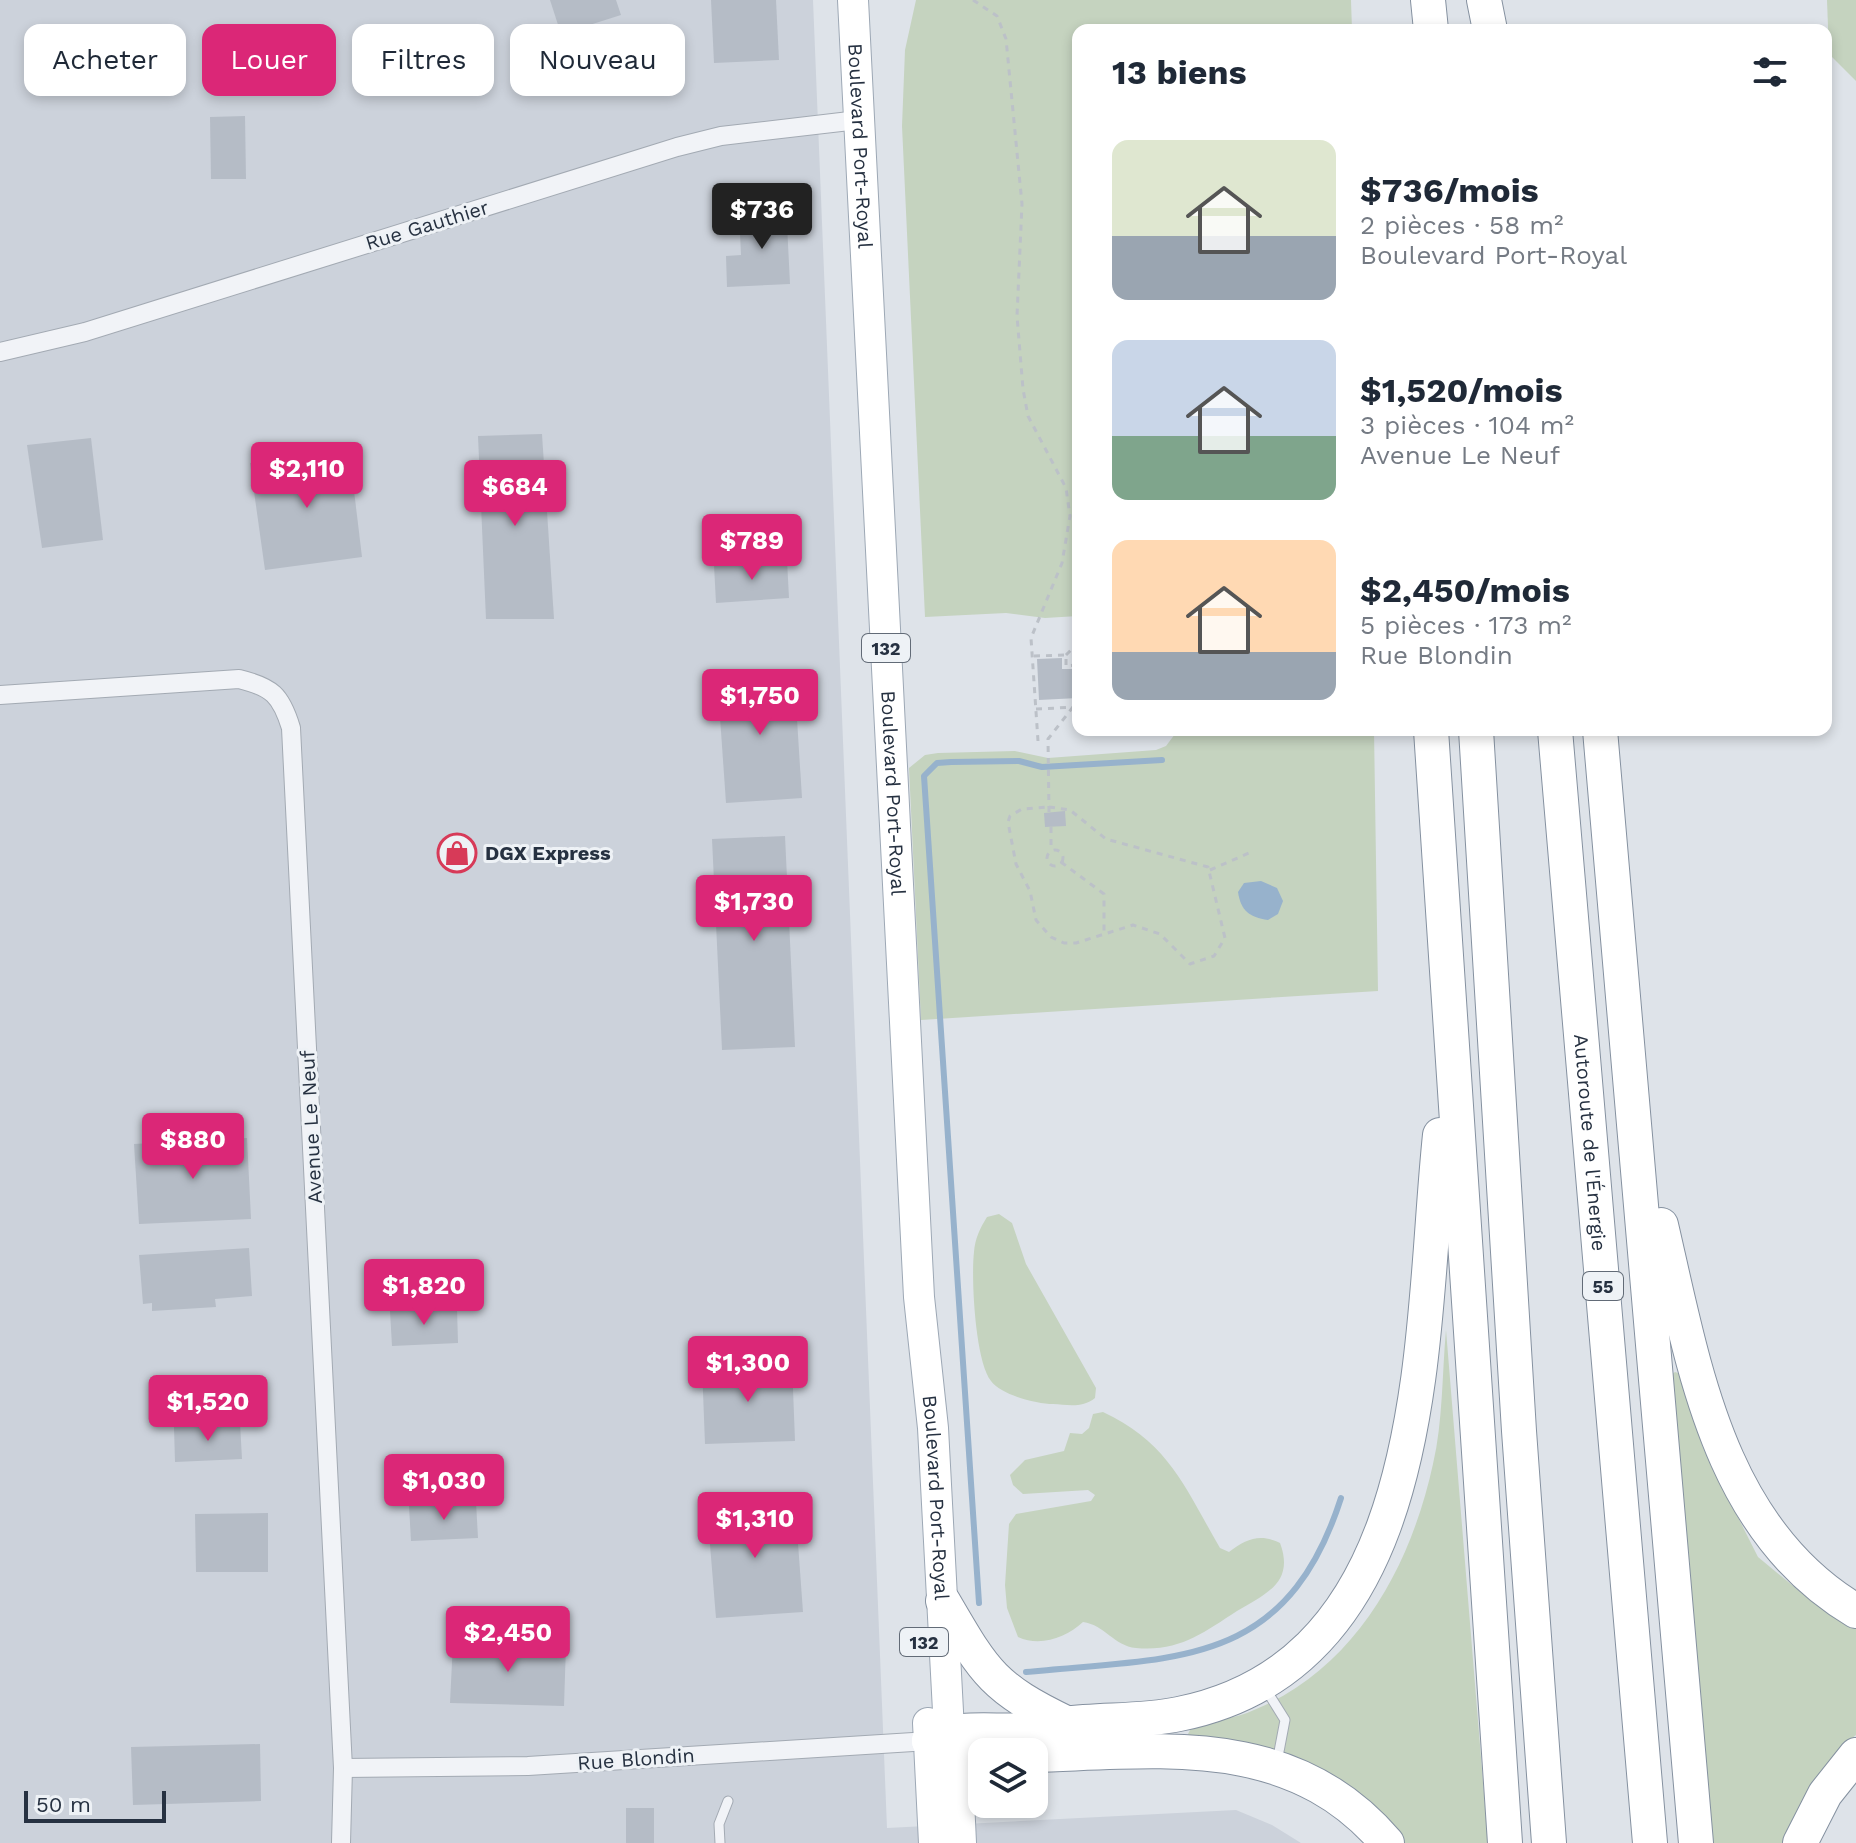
<!DOCTYPE html>
<html lang="fr">
<head>
<meta charset="utf-8">
<style>
	:root { --surface:#fff; --page:#f2f2f3; --text:#1f2937; --muted:#747a83; --accent:#db2777 }
	body { margin:0; font-family:"Work Sans",sans-serif; background:var(--page); color:var(--text); height:100vh; display:flex; flex-direction:column; font-size:30px; white-space:nowrap }
	* { box-sizing:border-box; margin:0 }
	p { font-size:26px; color:var(--muted) }
	.icon { flex:none; width:44px; height:44px; fill:none; stroke:currentColor; stroke-width:2; stroke-linecap:round; stroke-linejoin:round }
	.map { position:relative; flex:1; overflow:hidden }
	.details { position:absolute; left:1072px; top:24px; width:760px; height:712px; display:flex; flex-direction:column; background:var(--surface); border-radius:16px; box-shadow:0 4px 12px #0003 }
	.details>* { flex:none }
	.guide { position:absolute; left:24px; top:24px; width:760px; height:72px; display:flex; gap:16px }
	.controls { position:absolute; left:968px; top:1738px; display:grid; gap:16px }
	.controls a { display:grid; place-items:center; width:80px; height:80px; border-radius:16px; background:var(--surface); box-shadow:0 4px 12px #0003; font-size:40px }
	.scale { position:absolute; left:24px; bottom:20px; width:142px; box-sizing:border-box; padding-left:8px; border:4px solid #263141; border-top:0; font-size:22px; line-height:28px; white-space:nowrap; color:#263141; -webkit-text-stroke:6px #eef2f6; paint-order:stroke }
	.price { position:absolute; translate:-50% -68px; padding:0 18px; border-radius:8px; background:var(--accent); color:#fff; font-size:26px; line-height:52px; filter:drop-shadow(0 2px 4px #0008) }
	.price::after { content:''; position:absolute; left:50%; top:48px; width:24px; height:18px; margin-left:-12px; background:inherit; clip-path:polygon(0 0,100% 0,50% 100%) }
	.price.on { background:#222; color:#fff }
	ul { padding:0; list-style:none }
	li { display:flex; align-items:center; gap:24px; height:200px; padding:0 40px }
	li span { display:grid; place-items:center; flex:none; width:224px; height:160px; border-radius:16px; color:#555 }
	li>.icon { margin-inline-start:auto }
	span .icon { width:96px; height:96px; fill:#fffc; stroke-width:1 }
	li b { font-size:34px }
	h2 { display:flex; justify-content:space-between; align-items:center; height:96px; padding:0 40px; font-size:34px }
	.chip { padding:0 28px; border-radius:16px; background:var(--surface); box-shadow:0 4px 12px #0003; font-size:28px; line-height:72px }
	.chip.on { background:var(--accent); color:#fff }
	.map>svg:first-child { display:block }
	.built { fill:#ccd2db }
	.green { fill:#c5d3bf }
	.water { fill:#97b2cc }
	.lines { fill:none; stroke-linecap:round; stroke-linejoin:round }
	.stream { stroke:#97b2cc; stroke-width:6 }
	.building { fill:#b5bcc6 }
	.lane-casing { stroke:#a3aab3; stroke-width:11 }
	.street-casing { stroke:#a3aab3; stroke-width:20 }
	.primary-casing { stroke:#9da8b5; stroke-width:32 }
	.highway-casing { stroke:#8591a0; stroke-width:36 }
	.path { stroke:#bcc1c8; stroke-width:3; stroke-dasharray:6 6; stroke-linecap:butt }
	.lane { stroke:#f1f3f7; stroke-width:9 }
	.street { stroke:#f1f3f7; stroke-width:18 }
	.primary { stroke:#fff; stroke-width:30 }
	.highway { stroke:#fff; stroke-width:34 }
	.labels { text-anchor:middle; dominant-baseline:central; stroke-width:6; stroke-linejoin:round; paint-order:stroke }
	.shield { fill:#eef2f6; stroke:#626b77; stroke-width:2 }
	.shield-label { font-size:18px; font-weight:bold; fill:#263141 }
	.street-label { font-size:20px; fill:#263141; stroke:#eef2f6 }
	.poi-label { font-size:20px; font-weight:bold; fill:#263141; stroke:#eef2f6; text-anchor:start }
</style>
</head>
<body>
<div class="map">
<svg width="1856" height="1843" viewBox="0 0 1856 1843">
	<rect width="100%" height="100%" fill="#dee3e9"/>
	<path class="built" d="M0 0H813L887 1828 1236 1810 1272 1825 1301 1843H0Z"/>
	<g class="green">
		<path d="M916 0H1351L1352 30H1078V616L1045 618 1006 613 925 617 902 126 905 50Z"/>
		<path d="M1827 0H1856V81L1829 54Z"/>
		<path d="M1178 730H1374L1378 991 921 1020 909 768 925 755 938 753 1015 751 1048 758 1156 750 1166 746Z"/>
		<path d="M999 1214 1012 1223 1026 1264 1096 1388 1095 1398C1083 1408 1068 1405 1053 1404 1037 1404 1001 1395 991 1381 975 1361 971 1277 974 1252 975 1239 980 1228 987 1217Z"/>
		<path d="M1446 1330 1488 1843H1401L1191 1740 1188 1734 1193 1724C1210 1721 1231 1719 1247 1713 1354 1672 1410 1569 1433 1464 1443 1421 1442 1373 1446 1330Z"/>
		<path d="M1675 1372 1681 1374 1703 1448 1758 1557 1815 1604 1856 1628V1735L1845 1744 1785 1843H1709L1671 1375Z"/>
		<path d="M1103 1412C1170 1443 1186 1490 1220 1548L1229 1552C1246 1539 1260 1533 1280 1543 1295 1583 1265 1594 1237 1611 1203 1633 1179 1652 1136 1648 1114 1646 1105 1625 1083 1622 1066 1638 1040 1647 1018 1637L1007 1608 1005 1585 1009 1524 1016 1514 1091 1501 1095 1495 1088 1490 1023 1494 1013 1485 1010 1475 1025 1460 1064 1451 1070 1433 1082 1434 1089 1428 1093 1414Z"/>
	</g>
	<path class="water" d="M1261 881 1277 888 1283 901 1278 914 1268 920C1249 917 1241 911 1238 892L1244 883Z"/>
	<g class="lines">
		<g class="stream">
			<path d="M979 1603 924 776 937 763 951 762 1019 761 1042 767 1162 760"/>
			<path d="M1026 1672C1177 1657 1286 1669 1341 1498"/>
		</g>
	</g>
	<g class="building">
		<path d="M550 0H616L621 15 561 34Z"/>
		<path d="M711 0H776L779 60 714 63Z"/>
		<path d="M245 116 246 179H211L210 117Z"/>
		<path d="M786 204 790 284 727 287 726 256 741 255 740 233 754 232 752 206Z"/>
		<path d="M542 434 554 619H486L478 436Z"/>
		<path d="M91 438 103 540 42 548 27 445Z"/>
		<path d="M349 449 362 557 265 570 250 463Z"/>
		<path d="M787 560 789 598 716 603 714 565Z"/>
		<path d="M1062 658V669H1078V698L1039 700 1037 659Z"/>
		<path d="M794 672 802 798 726 803 717 674Z"/>
		<path d="M1065 811 1066 826 1045 827 1044 813Z"/>
		<path d="M785 836 795 1047 722 1050 712 839Z"/>
		<path d="M247 1138 251 1219 139 1224 134 1144Z"/>
		<path d="M249 1248 252 1296 215 1299 216 1307 152 1311V1303L143 1304 139 1255Z"/>
		<path d="M457 1308 458 1343 392 1346 390 1311Z"/>
		<path d="M792 1363 795 1441 705 1444 702 1366Z"/>
		<path d="M240 1423 242 1459 175 1462 174 1427Z"/>
		<path d="M476 1502 478 1538 411 1541 409 1506Z"/>
		<path d="M795 1502 803 1612 716 1618 707 1508Z"/>
		<path d="M268 1513V1572H196L195 1514Z"/>
		<path d="M453 1642 566 1645 564 1706 450 1703Z"/>
		<path d="M260 1744 261 1801 133 1805 131 1747Z"/>
		<rect x="626" y="1808" width="28" height="35"/>
	</g>
	<g class="lines">
		<defs>
			<g id="lane">
				<path d="M1265 1688 1285 1720 1277 1762"/>
				<path d="M720 1843 719 1824 728 1801"/>
			</g>
			<g id="street">
				<path d="M0 352 85 332 677 147 721 136 858 120"/>
				<path d="M0 695 239 679C272 687 281 695 291 728L343 1768 341 1843"/>
				<path d="M343 1768 528 1766 929 1741"/>
			</g>
			<g id="primary">
				<path id="s1" d="M853 0 919 1297 933 1428 949 1730 957 1757 961 1843"/>
				<path d="M928 1723 934 1843"/>
			</g>
			<g id="highway">
				<path d="M1428 0 1431 30"/>
				<path d="M1484 0 1490 30"/>
				<path d="M1431 730 1505 1843"/>
				<path d="M1476 730 1519 1431 1549 1843"/>
				<path id="s2" d="M1555 730 1650 1843"/>
				<path d="M1600 730 1696 1843"/>
				<path d="M1661 1225C1694 1367 1719 1530 1856 1611"/>
				<path d="M943 1601C984 1671 991 1687 1066 1723"/>
				<path d="M929 1741C961 1724 994 1733 1029 1730 1041 1729 1053 1725 1064 1724 1103 1719 1141 1722 1179 1714 1437 1662 1419 1335 1440 1135"/>
				<path d="M929 1741 957 1757 982 1756"/>
				<path d="M1034 1755C1164 1751 1293 1732 1387 1843"/>
				<path d="M1800 1843 1825 1794 1856 1755"/>
			</g>
		</defs>
		<use href="#lane" class="lane-casing"/>
		<use href="#street" class="street-casing"/>
		<use href="#primary" class="primary-casing"/>
		<use href="#highway" class="highway-casing"/>
		<g class="path">
			<path d="M973 0 997 16 1006 39 1022 204 1017 316 1023 389 1028 416 1066 488 1070 516 1062 563 1031 638 1038 741"/>
			<path d="M1066 655 1076 645 1075 636"/>
			<path d="M1034 656 1066 655V666L1078 665"/>
			<path d="M1036 709 1078 707"/>
			<path d="M1049 807 1070 810 1106 839 1208 867 1225 938 1214 956 1190 964 1160 934 1133 925 1076 943H1064L1051 937 1036 920 1030 891 1016 864 1008 822 1010 816 1022 809Z"/>
			<path d="M1049 812 1048 739 1073 707"/>
			<path d="M1051 827V850"/>
			<circle cx="1055" cy="858" r="8"/>
			<path d="M1061 862 1104 894V932"/>
			<path d="M1210 870 1249 853"/>
		</g>
		<use href="#lane" class="lane"/>
		<use href="#street" class="street"/>
		<use href="#primary" class="primary"/>
		<use href="#highway" class="highway"/>
	</g>
	<defs>
		<symbol id="shop-ring" viewBox="-11 -11 22 22"><circle r="9.5" fill="#eef2f6" stroke="#d73a58" stroke-width="1.5"/><path d="M-5-2.5h2.3a2.7 3.5 0 0 1 5.4 0H5L5.5 6h-11ZM-1.5-2.5h3a1.5 2.3 0 0 0-3 0Z" fill="#d73a58"/></symbol>
	</defs>
	<g fill-rule="evenodd">
		<use href="#shop-ring" x="435" y="831" width="44" height="44"/>
	</g>
	<g class="labels">
		<g class="shield">
			<rect x="862" y="634" width="48" height="28" rx="6"/>
			<rect x="1583" y="1272" width="40" height="28" rx="6"/>
			<rect x="900" y="1628" width="48" height="28" rx="6"/>
		</g>
		<g class="shield-label">
			<text x="886" y="648">132</text>
			<text x="1603" y="1286">55</text>
			<text x="924" y="1642">132</text>
		</g>
		<g class="street-label">
			<text stroke="none"><textPath href="#s1" startOffset="146">Boulevard Port-Royal</textPath></text>
			<text transform="translate(427 225) rotate(-17)">Rue Gauthier</text>
			<text stroke="none"><textPath href="#s1" startOffset="794">Boulevard Port-Royal</textPath></text>
			<text transform="translate(311 1127) rotate(-93)">Avenue Le Neuf</text>
			<text stroke="none"><textPath href="#s2" startOffset="414">Autoroute de l'Énergie</textPath></text>
			<text stroke="none"><textPath href="#s1" startOffset="1500">Boulevard Port-Royal</textPath></text>
			<text transform="translate(636 1759) rotate(-4)">Rue Blondin</text>
		</g>
		<g class="poi-label">
			<text x="485" y="853">DGX Express</text>
		</g>
	</g>
</svg>
<div class="controls">
<a><svg class="icon" aria-label="layers" viewBox="0 0 24 24"><path d="M12 4l9 5-9 5-9-5zM3 14l9 5 9-5"/></svg></a>
</div>
<div class="scale">50 m</div>
<b class="price on" style="left:762px;top:251px">$736</b>
<b class="price" style="left:307px;top:510px">$2,110</b>
<b class="price" style="left:515px;top:528px">$684</b>
<b class="price" style="left:752px;top:582px">$789</b>
<b class="price" style="left:760px;top:737px">$1,750</b>
<b class="price" style="left:754px;top:943px">$1,730</b>
<b class="price" style="left:193px;top:1181px">$880</b>
<b class="price" style="left:424px;top:1327px">$1,820</b>
<b class="price" style="left:748px;top:1404px">$1,300</b>
<b class="price" style="left:208px;top:1443px">$1,520</b>
<b class="price" style="left:444px;top:1522px">$1,030</b>
<b class="price" style="left:755px;top:1560px">$1,310</b>
<b class="price" style="left:508px;top:1674px">$2,450</b>
<div class="guide">
<a class="chip">Acheter</a>
<a class="chip on">Louer</a>
<a class="chip">Filtres</a>
<a class="chip">Nouveau</a>
</div>
<section class="details">
<h2>13 biens<svg class="icon" aria-label="filters" viewBox="0 0 24 24"><path d="M4 7h16M4 17h16"/><circle cx="9" cy="7" r="2"/><circle cx="15" cy="17" r="2"/></svg></h2>
<ul>
<li><span style="background:linear-gradient(#dfe7d0 60%,#9aa5b1 0)"><svg class="icon" aria-label="home" viewBox="0 0 24 24"><path d="M3 11l9-7 9 7M6 9v11h12V9"/></svg></span><div><b>$736/mois</b><p>2 pièces · 58 m²</p><p>Boulevard Port-Royal</p></div></li>
<li><span style="background:linear-gradient(#c9d6e8 60%,#7fa58c 0)"><svg class="icon" aria-label="home" viewBox="0 0 24 24"><path d="M3 11l9-7 9 7M6 9v11h12V9"/></svg></span><div><b>$1,520/mois</b><p>3 pièces · 104 m²</p><p>Avenue Le Neuf</p></div></li>
<li><span style="background:linear-gradient(#ffd9b3 70%,#9aa5b1 0)"><svg class="icon" aria-label="home" viewBox="0 0 24 24"><path d="M3 11l9-7 9 7M6 9v11h12V9"/></svg></span><div><b>$2,450/mois</b><p>5 pièces · 173 m²</p><p>Rue Blondin</p></div></li>
</ul>
</section>
</div>
</body>
</html>
